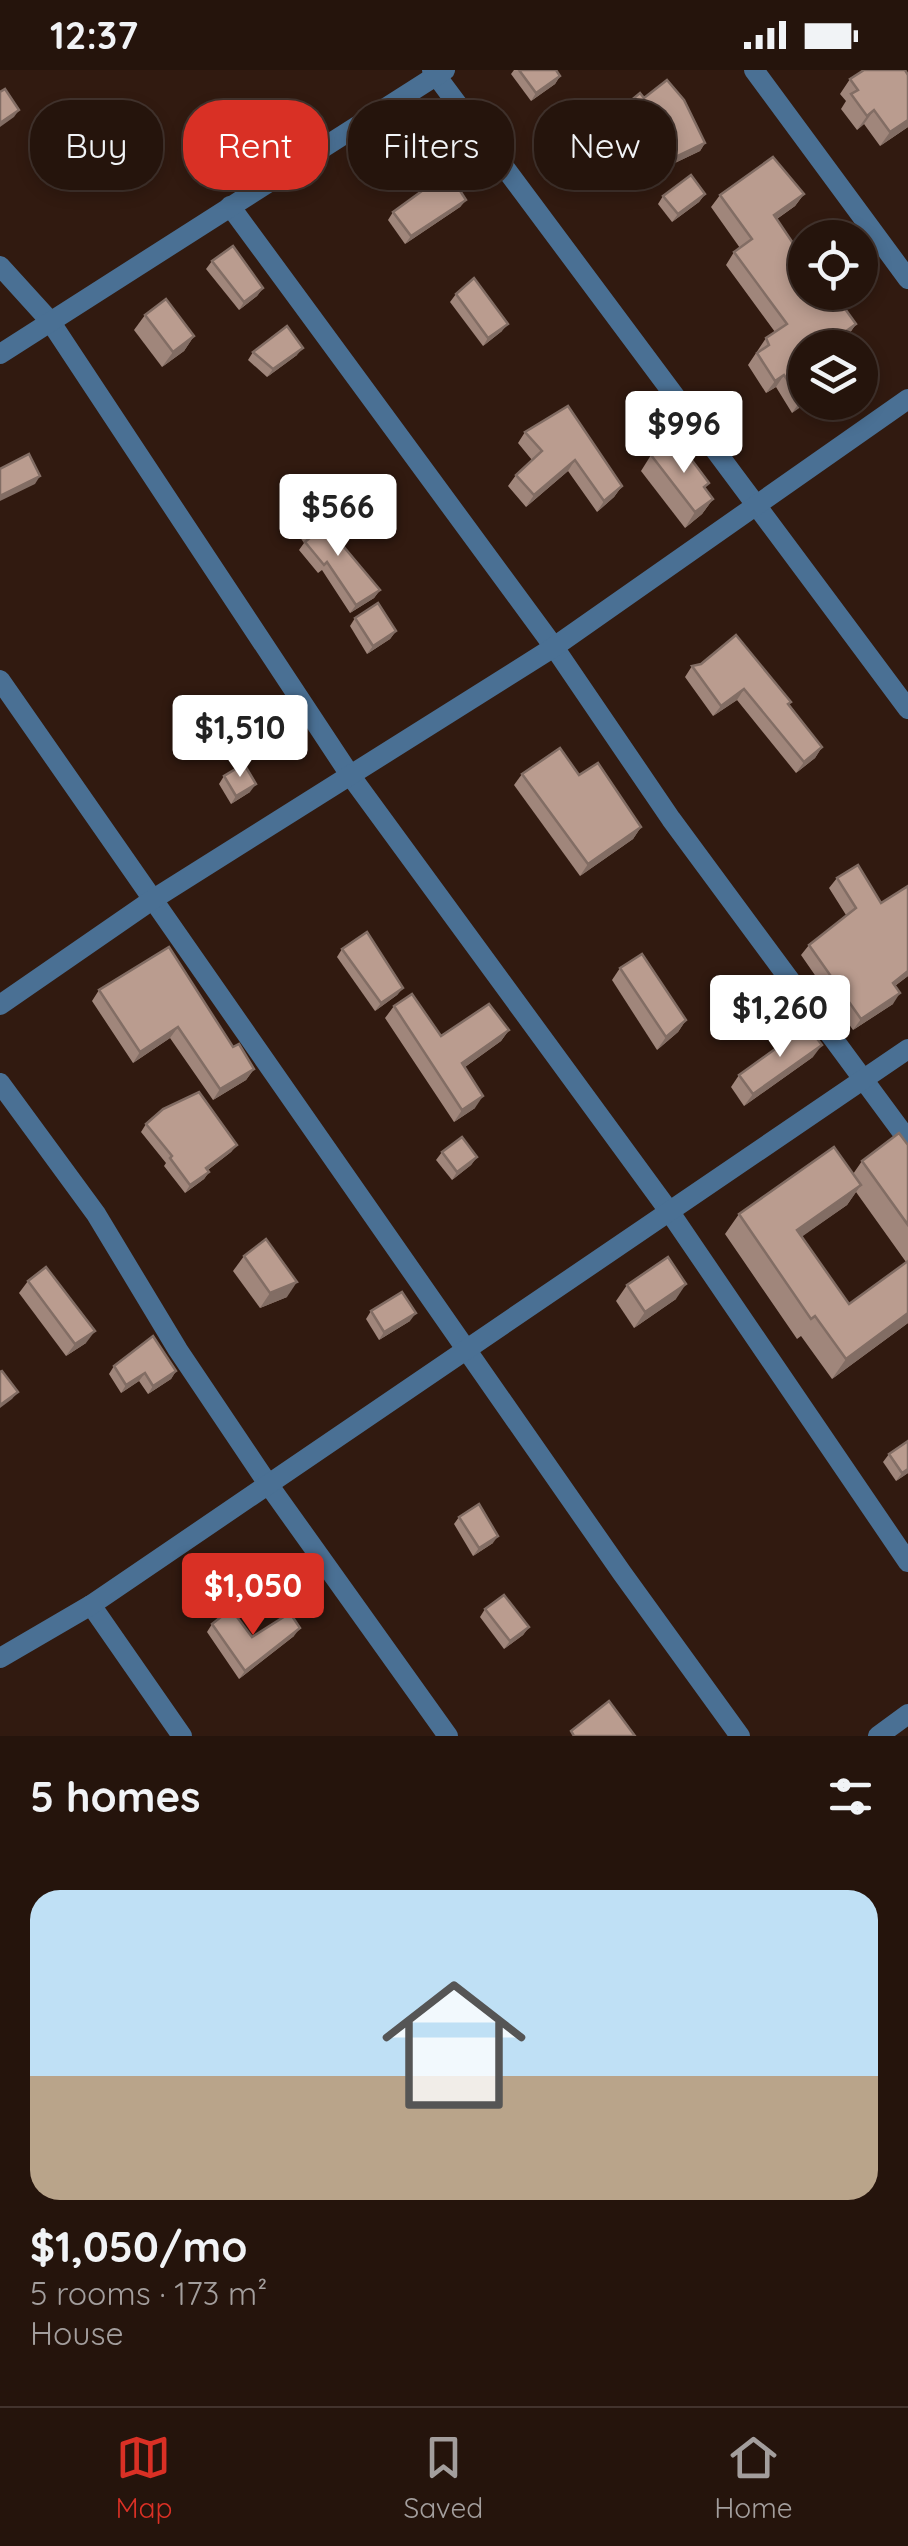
<!DOCTYPE html>
<html lang="en">
<head>
<meta charset="utf-8">
<style>
	:root { --surface:#25140c; --page:#31211a; --text:#f1f3f6; --muted:#a39e9d; --line:#42332d; --accent:#d93025 }
	body { margin:0; font-family:Quicksand,sans-serif; background:var(--page); color:var(--text); height:100vh; display:flex; flex-direction:column; font-size:38px; white-space:nowrap }
	* { box-sizing:border-box; margin:0 }
	p { font-size:32px; color:var(--muted) }
	.icon { flex:none; width:55px; height:55px; fill:none; stroke:currentColor; stroke-width:2; stroke-linecap:round; stroke-linejoin:round }
	.map { position:relative; height:1666px; overflow:hidden }
	.drawer { display:flex; flex-direction:column; background:var(--surface); flex:1 }
	.drawer>* { flex:none }
	.top-card { position:absolute; left:30px; top:30px; width:850px; height:90px; display:flex; gap:20px }
	.fabs { position:absolute; left:788px; top:150px; display:grid; gap:20px }
	.fabs a { display:grid; place-items:center; width:90px; height:90px; border-radius:50%; background:var(--surface); box-shadow:0 5px 15px #0003,0 0 0 2px var(--line); font-size:50px }
	.price { position:absolute; translate:-50% -85px; padding:0 22px; border-radius:10px; background:#fff; color:#222; font-size:32px; line-height:65px; filter:drop-shadow(0 2px 5px #0008) }
	.price::after { content:''; position:absolute; left:50%; top:60px; width:30px; height:22px; margin-left:-15px; background:inherit; clip-path:polygon(0 0,100% 0,50% 100%) }
	.price.current { background:var(--accent); color:#fff }
	ul { padding:0; list-style:none }
	li { display:grid; align-content:center; gap:20px; height:530px; padding:0 30px }
	li span { display:grid; place-items:center; height:310px; border-radius:30px; color:#555 }
	li>.icon { margin-inline-start:auto }
	span .icon { width:180px; height:180px; fill:#fffc; stroke-width:1 }
	li b { font-size:42px }
	h2 { display:flex; justify-content:space-between; align-items:center; height:120px; padding:0 30px; font-size:42px }
	.chip { padding:0 35px; border-radius:40px; background:var(--surface); box-shadow:0 5px 15px #0003,0 0 0 2px var(--line); font-size:35px; line-height:90px }
	.chip.current { background:var(--accent); color:#fff }
	.status { display:flex; justify-content:space-between; align-items:center; height:70px; padding:0 50px; background:var(--surface); direction:ltr }
	.status svg { height:28px; fill:currentColor }
	.dock { display:flex; justify-content:space-around; align-items:center; height:140px; border-top:2px solid var(--line); background:var(--surface); font-size:28px; color:var(--muted) }
	.dock a { display:grid; justify-items:center; gap:5px }
	.dock .current { color:var(--accent) }
	.map>svg:first-child { display:block }
	.lines { fill:none; stroke-linecap:round; stroke-linejoin:round }
	.minor { stroke:#4a7094; stroke-width:20 }
	.wall { fill:#a0867b; fill-rule:evenodd }
	.shaded-wall { fill:#826d64 }
	.building { fill:#ba9c8f; stroke:#826d64; stroke-width:2.5 }
</style>
</head>
<body>
<div class="status"><b>12:37</b><svg viewBox="0 0 49 12"><path d="M0 12V9h3v3zM5 12V6h3v6zM10 12V3h3v9zM15 12V0h3v12zM26 1h20v11H26zM47 4h2v5h-2z"/></svg></div>
<div class="map">
<svg width="908" height="1666" viewBox="0 0 908 1666">
	<rect width="100%" height="100%" fill="#311a10"/>
	<g class="lines">
		<g class="minor">
			<path d="M432 0 908 639"/>
			<path d="M754 0 908 209"/>
			<path d="M230 136 554 577 671 749 908 1070"/>
			<path d="M0 196 50 251 350 705 669 1141 908 1492"/>
			<path d="M0 284 445 0"/>
			<path d="M0 610 622 1503 740 1666"/>
			<path d="M0 935 152 830 554 577 908 329"/>
			<path d="M0 1013 96 1144 178 1280 268 1414 448 1666"/>
			<path d="M91 1535 182 1666"/>
			<path d="M0 1588 91 1535 908 979"/>
			<path d="M878 1666 908 1644"/>
		</g>
	</g>
	<g class="wall">
		<path d="M514 0H556L560 6 555 14 531 31 511 4Z"/>
		<path d="M908 5V57L880 76 864 54 857 60 841 39 846 31 840 24 850 9Z"/>
		<path d="M644 28 705 73 700 81 658 101 616 46 622 38Z"/>
		<path d="M705 124 699 132 672 152 658 134 663 126Z"/>
		<path d="M804 124 795 136 777 149 830 228 856 254 847 267 805 278V332L792 343 776 317 766 323 748 295 766 268 775 262 726 195 734 182 740 178 711 137 720 125Z"/>
		<path d="M466 130 460 137 405 174 388 150 393 142Z"/>
		<path d="M212 191 263 218 257 226 239 240 206 199Z"/>
		<path d="M456 224 502 261 483 276 450 232Z"/>
		<path d="M145 245 194 266 184 281 162 297 134 260Z"/>
		<path d="M253 282 297 285 267 307 248 290Z"/>
		<path d="M525 362 622 416 614 427 597 442 568 401 526 437 508 416 516 405 532 390 518 373Z"/>
		<path d="M651 385 705 419 713 429 702 444 685 458 641 401Z"/>
		<path d="M299 449 380 520 374 528 350 543 322 500 318 503 299 480 304 473 293 457Z"/>
		<path d="M355 548 396 561 390 569 367 584 350 556Z"/>
		<path d="M692 596 789 634 822 677 815 688 796 703 737 630 713 646 685 607Z"/>
		<path d="M522 704 579 705 641 757 633 769 580 806 514 715Z"/>
		<path d="M224 706 250 722 231 734 219 714Z"/>
		<path d="M837 808 881 833 908 816V906L895 916 893 934 853 960 801 885 809 875 846 845 829 818Z"/>
		<path d="M342 879 403 918 397 925 375 941 337 887Z"/>
		<path d="M620 898 686 950 678 962 657 980 612 910Z"/>
		<path d="M99 920 233 977 254 999 246 1010 213 1030 170 968 133 993 92 931Z"/>
		<path d="M394 936 441 966 509 960 501 971 465 997 475 1038 454 1052 385 948Z"/>
		<path d="M813 987 744 1036 731 1017 739 1005Z"/>
		<path d="M146 1054 237 1075 231 1082 208 1100 209 1102 204 1109 185 1123 164 1096 166 1093 141 1062Z"/>
		<path d="M908 1075V1253L832 1309 801 1266 797 1269 725 1164 739 1144 853 1104 862 1091ZM856 1122 906 1192 849 1234 802 1166 847 1135Z"/>
		<path d="M442 1082 477 1087 471 1095 452 1110 436 1090Z"/>
		<path d="M244 1186 287 1227 260 1238 233 1201Z"/>
		<path d="M28 1211 86 1273 66 1286 19 1223Z"/>
		<path d="M627 1215 676 1229 634 1258 616 1231Z"/>
		<path d="M371 1241 410 1251 379 1270 366 1249Z"/>
		<path d="M114 1296 176 1301 171 1309 148 1324 139 1311 121 1323 109 1304Z"/>
		<path d="M889 1384 908 1403 896 1411 883 1392Z"/>
		<path d="M459 1447 493 1473 473 1486 454 1454Z"/>
		<path d="M485 1539 529 1557 523 1565 504 1579 480 1547Z"/>
		<path d="M212 1554 252 1567 294 1566 239 1609 207 1562Z"/>
	</g>
	<g class="shaded-wall">
		<path d="M560 6 555 14 531 31 536 23Z"/>
		<path d="M19 40 14 47 0 57V53Z"/>
		<path d="M874 40 864 54 857 60 867 46Z"/>
		<path d="M908 50V57L880 76 890 62Z"/>
		<path d="M705 73 700 81 658 101 663 93Z"/>
		<path d="M705 124 699 132 672 152 678 144Z"/>
		<path d="M804 124 795 136 765 157 774 145Z"/>
		<path d="M466 130 460 137 405 174 411 166Z"/>
		<path d="M263 218 257 226 239 240 244 232Z"/>
		<path d="M508 254 502 261 483 276 488 268Z"/>
		<path d="M856 254 847 267 832 278H826L828 274Z"/>
		<path d="M194 266 184 281 162 297 173 282Z"/>
		<path d="M303 278 297 285 267 307 273 299Z"/>
		<path d="M784 305 776 317 766 323 775 311Z"/>
		<path d="M805 328V332H808L792 343 801 330Z"/>
		<path d="M575 390 568 401 526 437 534 425Z"/>
		<path d="M40 406 35 414 0 431V426Z"/>
		<path d="M622 416 614 427 597 442 604 431Z"/>
		<path d="M713 429 702 444 685 458 695 442Z"/>
		<path d="M380 520 374 528 350 543 356 535Z"/>
		<path d="M396 561 390 569 367 584 373 576Z"/>
		<path d="M744 619 737 630 713 646 721 636Z"/>
		<path d="M822 677 815 688 796 703 804 692Z"/>
		<path d="M256 714 250 722 231 734 236 726Z"/>
		<path d="M641 757 633 769 580 806 588 794Z"/>
		<path d="M908 901V906L885 923 893 913Z"/>
		<path d="M403 918 397 925 375 941 381 933Z"/>
		<path d="M900 923 893 934 853 960 861 949Z"/>
		<path d="M686 950 678 962 657 980 666 967Z"/>
		<path d="M178 957 170 968 133 993 140 982Z"/>
		<path d="M509 960 501 971 454 1005 462 993Z"/>
		<path d="M822 975 813 987 744 1036 753 1024Z"/>
		<path d="M254 999 246 1010 213 1030 220 1019Z"/>
		<path d="M483 1026 475 1038 454 1052 462 1040Z"/>
		<path d="M237 1075 231 1082 201 1105 206 1098Z"/>
		<path d="M477 1087 471 1095 452 1110 457 1102Z"/>
		<path d="M209 1102 204 1109 185 1123 190 1115Z"/>
		<path d="M861 1115 847 1135 783 1180 797 1160Z"/>
		<path d="M297 1212 287 1227 260 1238 270 1223Z"/>
		<path d="M686 1214 676 1229 634 1258 645 1242Z"/>
		<path d="M416 1243 410 1251 379 1270 384 1262Z"/>
		<path d="M908 1243V1253L832 1309 846 1289Z"/>
		<path d="M95 1261 86 1273 66 1286 75 1274Z"/>
		<path d="M176 1301 171 1309 148 1324 153 1316Z"/>
		<path d="M145 1303 139 1311 121 1323 126 1315Z"/>
		<path d="M18 1322 12 1329 0 1338V1335Z"/>
		<path d="M908 1399V1403L896 1411 902 1403Z"/>
		<path d="M498 1466 493 1473 473 1486 479 1478Z"/>
		<path d="M529 1557 523 1565 504 1579 510 1571Z"/>
		<path d="M300 1558 294 1566 239 1609 245 1601Z"/>
	</g>
	<g class="building">
		<path d="M519 0H556L560 6 536 23Z"/>
		<path d="M864 0H905L908 5V50L890 62 874 40 867 46 851 24 858 20 850 9Z"/>
		<path d="M667 10 684 30 705 73 663 93 622 38 640 23 644 28Z"/>
		<path d="M5 19 19 40 0 53V22Z"/>
		<path d="M773 87 804 124 774 145 805 191V222H826L830 228 835 225 856 254 828 274 831 278H805V328L801 330 784 305 775 311 757 283 769 275 766 268 787 254 734 182 752 169 720 125Z"/>
		<path d="M448 102 466 130 411 166 393 142Z"/>
		<path d="M691 105 705 124 678 144 663 126Z"/>
		<path d="M233 176 263 218 244 232 212 191Z"/>
		<path d="M474 208 508 254 488 268 456 224Z"/>
		<path d="M166 229 194 266 173 282 145 245Z"/>
		<path d="M287 256 303 278 273 299 253 282Z"/>
		<path d="M568 336 622 416 604 431 575 390 534 425 516 405 542 381 525 362Z"/>
		<path d="M670 371 680 385 685 381 709 413 704 417 713 429 695 442 651 385Z"/>
		<path d="M29 384 40 406 0 426V399Z"/>
		<path d="M312 439 380 520 356 535 327 492 324 495 305 472 311 467 299 449Z"/>
		<path d="M378 533 396 561 373 576 355 548Z"/>
		<path d="M736 565 791 632 788 634 822 677 804 692 744 619 721 636 692 596 701 594Z"/>
		<path d="M560 678 579 705 598 693 641 757 588 794 522 704Z"/>
		<path d="M244 694 256 714 236 726 224 706Z"/>
		<path d="M858 795 881 833 908 816V901L893 913 900 923 861 949 809 875 856 838 837 808Z"/>
		<path d="M367 862 403 918 381 933 342 879Z"/>
		<path d="M169 877 233 977 239 974 254 999 220 1019 178 957 140 982 99 920Z"/>
		<path d="M642 884 686 950 666 967 620 898Z"/>
		<path d="M412 924 441 966 489 934 509 960 462 993 483 1026 462 1040 394 936Z"/>
		<path d="M807 956 822 975 753 1024 739 1005Z"/>
		<path d="M199 1022 237 1075 206 1098 209 1102 190 1115 170 1088 172 1086 146 1054 163 1039Z"/>
		<path d="M899 1063 908 1075V1155L862 1091Z"/>
		<path d="M462 1067 477 1087 457 1102 442 1082Z"/>
		<path d="M834 1077 861 1115 797 1160 849 1234 908 1191V1243L846 1289 815 1246 811 1249 739 1144Z"/>
		<path d="M266 1169 297 1212 270 1223 244 1186Z"/>
		<path d="M668 1187 686 1214 645 1242 627 1215Z"/>
		<path d="M46 1197 95 1261 75 1274 28 1211Z"/>
		<path d="M402 1222 416 1243 384 1262 371 1241Z"/>
		<path d="M153 1266 176 1301 153 1316 145 1303 126 1315 114 1296Z"/>
		<path d="M2 1301 18 1322 0 1335V1302Z"/>
		<path d="M908 1371V1399L902 1403 889 1384Z"/>
		<path d="M479 1434 498 1466 479 1478 459 1447Z"/>
		<path d="M504 1525 529 1557 510 1571 485 1539Z"/>
		<path d="M231 1539 252 1567 290 1543 300 1558 245 1601 212 1554Z"/>
		<path d="M609 1631 635 1666H574L571 1661Z"/>
	</g>
</svg>
<div class="fabs">
<a><svg class="icon" aria-label="locate" viewBox="0 0 24 24"><circle cx="12" cy="12" r="6"/><path d="M12 2v4M12 18v4M2 12h4M18 12h4"/></svg></a>
<a><svg class="icon" aria-label="layers" viewBox="0 0 24 24"><path d="M12 4l9 5-9 5-9-5zM3 14l9 5 9-5"/></svg></a>
</div>
<b class="price" style="left:684px;top:406px">$996</b>
<b class="price" style="left:338px;top:489px">$566</b>
<b class="price" style="left:240px;top:710px">$1,510</b>
<b class="price" style="left:780px;top:990px">$1,260</b>
<b class="price current" style="left:253px;top:1568px">$1,050</b>
<div class="top-card">
<a class="chip">Buy</a>
<a class="chip current">Rent</a>
<a class="chip">Filters</a>
<a class="chip">New</a>
</div>
</div>
<section class="drawer">
<h2>5 homes<svg class="icon" aria-label="filters" viewBox="0 0 24 24"><path d="M4 7h16M4 17h16"/><circle cx="9" cy="7" r="2"/><circle cx="15" cy="17" r="2"/></svg></h2>
<ul>
<li><span style="background:linear-gradient(#bfe0f5 60%,#b9a48a 0)"><svg class="icon" aria-label="home" viewBox="0 0 24 24"><path d="M3 11l9-7 9 7M6 9v11h12V9"/></svg></span><div><b>$1,050/mo</b><p>5 rooms · 173 m²</p><p>House</p></div></li>
</ul>
</section>
<nav class="dock">
<a class="current"><svg class="icon" aria-label="map" viewBox="0 0 24 24"><path d="M3 6l6-2 6 2 6-2v14l-6 2-6-2-6 2zM9 4v14M15 6v14"/></svg>Map</a>
<a><svg class="icon" aria-label="saved" viewBox="0 0 24 24"><path d="M7 4h10v16l-5-4-5 4z"/></svg>Saved</a>
<a><svg class="icon" aria-label="home" viewBox="0 0 24 24"><path d="M3 11l9-7 9 7M6 9v11h12V9"/></svg>Home</a>
</nav>
</body>
</html>
